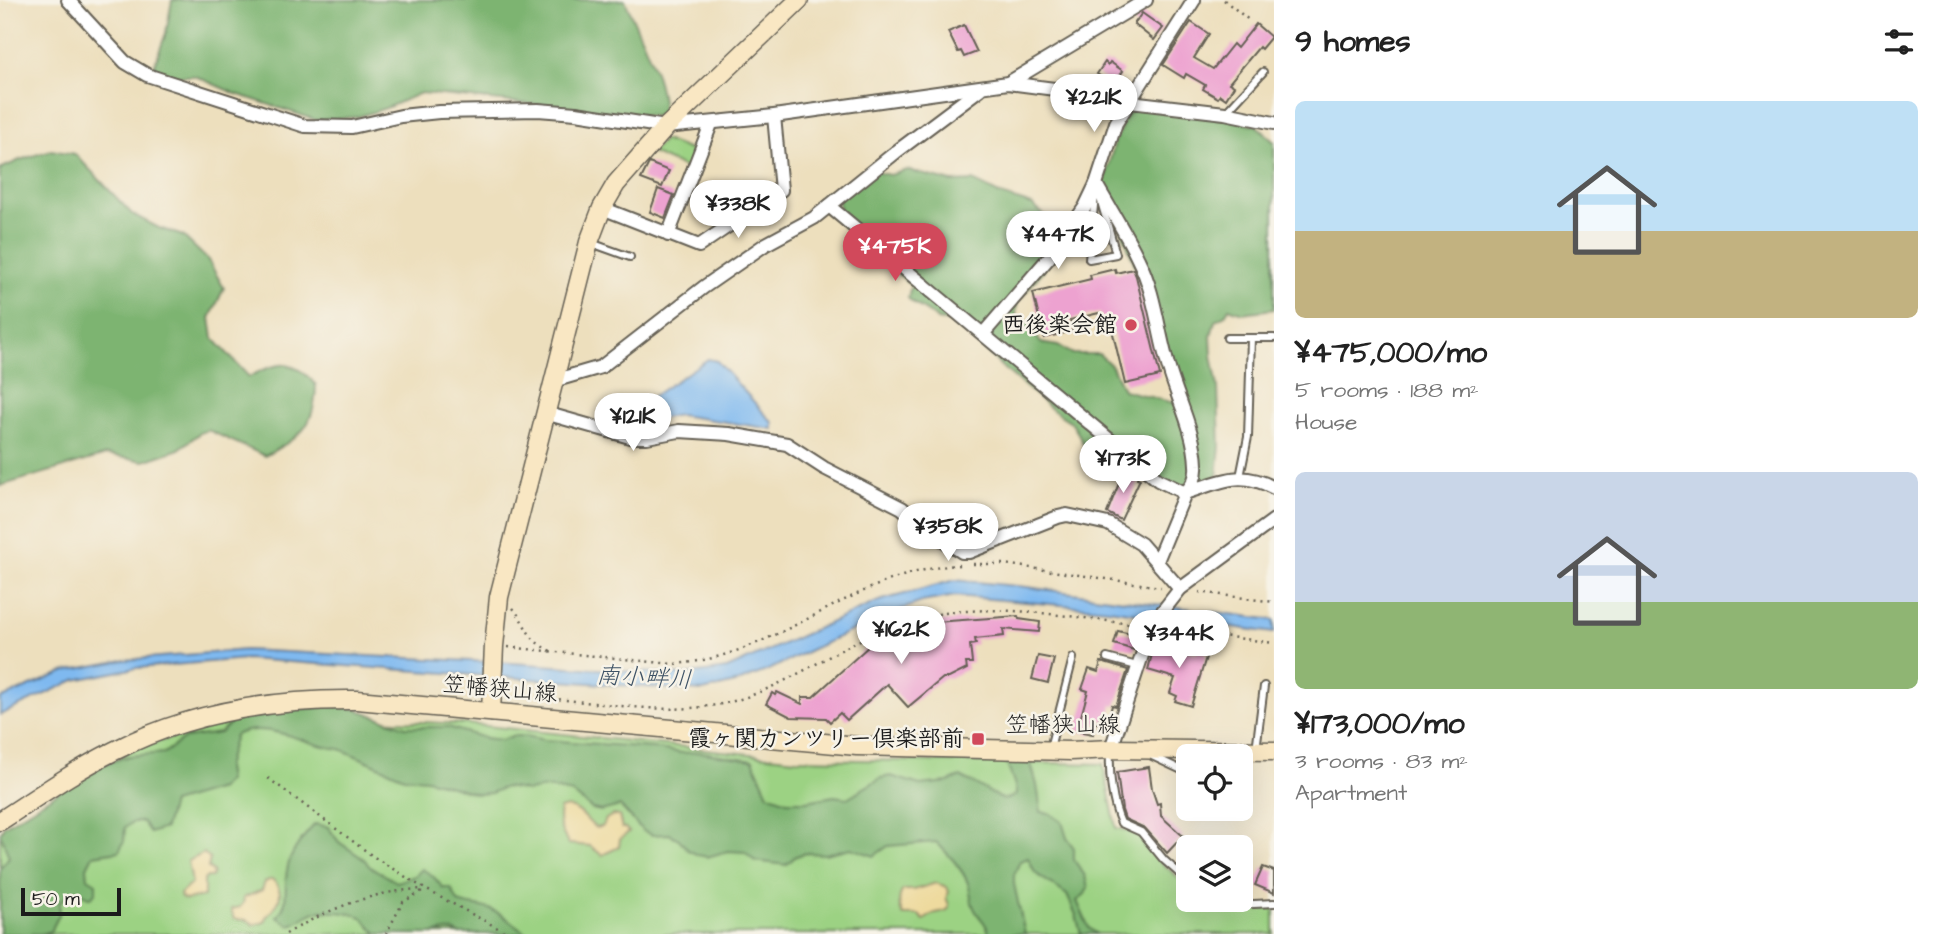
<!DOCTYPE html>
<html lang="en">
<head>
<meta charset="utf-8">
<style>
	:root { --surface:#fff; --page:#f2f2f2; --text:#222; --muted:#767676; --accent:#d1495b }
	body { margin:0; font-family:"Architects Daughter","Klee One",sans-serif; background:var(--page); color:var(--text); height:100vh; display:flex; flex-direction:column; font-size:26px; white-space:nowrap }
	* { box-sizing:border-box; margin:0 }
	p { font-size:23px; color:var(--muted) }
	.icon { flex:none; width:38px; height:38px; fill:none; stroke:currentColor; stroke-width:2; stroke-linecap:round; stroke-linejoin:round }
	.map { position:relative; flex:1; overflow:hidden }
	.panel { display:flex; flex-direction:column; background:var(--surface); width:665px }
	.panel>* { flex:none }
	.controls { position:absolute; left:1176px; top:744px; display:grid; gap:14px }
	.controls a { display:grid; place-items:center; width:77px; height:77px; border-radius:10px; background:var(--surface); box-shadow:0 7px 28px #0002; font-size:35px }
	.scale { position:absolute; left:21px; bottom:18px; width:100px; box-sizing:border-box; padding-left:7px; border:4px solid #1c1c1c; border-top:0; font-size:19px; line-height:24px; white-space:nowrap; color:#1c1c1c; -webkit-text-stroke:5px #f7f3e8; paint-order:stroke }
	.price { position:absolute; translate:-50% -60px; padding:0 16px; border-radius:24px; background:#fff; color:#222; font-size:23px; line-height:46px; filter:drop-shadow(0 2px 4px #0008) }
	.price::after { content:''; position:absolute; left:50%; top:42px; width:21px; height:16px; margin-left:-10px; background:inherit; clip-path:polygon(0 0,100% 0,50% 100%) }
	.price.selected { background:var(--accent); color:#fff }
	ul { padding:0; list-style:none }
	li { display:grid; align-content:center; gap:14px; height:371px; padding:0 21px }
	li span { display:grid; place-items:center; height:217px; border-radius:10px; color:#555 }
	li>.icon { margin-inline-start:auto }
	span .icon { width:126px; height:126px; fill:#fffc; stroke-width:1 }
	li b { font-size:30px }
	h2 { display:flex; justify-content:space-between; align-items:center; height:84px; padding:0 21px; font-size:30px }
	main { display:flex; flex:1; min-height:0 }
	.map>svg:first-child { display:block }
	.green { fill:#9cd283; stroke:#5c7750; stroke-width:2 }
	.forest { fill:#7db471; stroke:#4c6846; stroke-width:2 }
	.sand { fill:#eeda9e; stroke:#857b5d; stroke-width:2 }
	.water { fill:#7fb9f0; stroke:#4e6a86; stroke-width:2 }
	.building { fill:#eda2d0 }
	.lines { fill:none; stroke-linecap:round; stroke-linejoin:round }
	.lane-casing { stroke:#656054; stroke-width:10 }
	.street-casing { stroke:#656054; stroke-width:16 }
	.secondary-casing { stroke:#656054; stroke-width:21 }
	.path { stroke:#656054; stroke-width:2.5; stroke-dasharray:2 5; stroke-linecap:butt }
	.lane { stroke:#fff; stroke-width:6 }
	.street { stroke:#fff; stroke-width:12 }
	.secondary { stroke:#f9e7c3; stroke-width:18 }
	.poi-dot { fill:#d1495b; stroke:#f7f3e8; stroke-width:2.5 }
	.labels { text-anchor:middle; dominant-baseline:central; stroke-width:5; stroke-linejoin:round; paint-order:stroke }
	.poi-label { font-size:23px; font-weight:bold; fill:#1c1c1c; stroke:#f7f3e8; text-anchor:end }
	.street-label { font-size:23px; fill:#1c1c1c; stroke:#f7f3e8 }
	.water-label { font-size:24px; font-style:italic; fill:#3f5366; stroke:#f7f3e8 }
</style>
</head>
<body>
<main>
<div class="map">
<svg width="1274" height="934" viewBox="0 0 1274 934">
	<rect width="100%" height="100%" fill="#f7f3e8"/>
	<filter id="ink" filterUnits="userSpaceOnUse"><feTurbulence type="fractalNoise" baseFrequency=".0143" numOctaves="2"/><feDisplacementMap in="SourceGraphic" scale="14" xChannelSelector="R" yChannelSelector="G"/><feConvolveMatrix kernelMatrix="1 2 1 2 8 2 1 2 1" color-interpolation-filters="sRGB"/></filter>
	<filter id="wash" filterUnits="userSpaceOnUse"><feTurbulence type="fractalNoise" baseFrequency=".00686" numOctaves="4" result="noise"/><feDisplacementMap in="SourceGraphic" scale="28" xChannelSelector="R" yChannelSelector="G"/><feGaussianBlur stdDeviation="1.57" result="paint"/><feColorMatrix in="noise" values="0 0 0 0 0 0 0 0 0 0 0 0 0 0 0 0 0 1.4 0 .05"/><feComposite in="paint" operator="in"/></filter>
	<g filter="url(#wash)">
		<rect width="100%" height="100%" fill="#eddfbd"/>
		<g class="green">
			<path d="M664 140 695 152 688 169 651 153Z"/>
			<path d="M350 719 467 724 796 759 1103 764 1116 828 1137 833 1163 864 1188 886V900H1205L1228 909 1274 908V934H0V837L132 749 234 721Z"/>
		</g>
		<g class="forest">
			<path d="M172 0H625C638 34 666 81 662 117L421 93 386 108 357 117 316 120 236 94 195 76H171L154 66 166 33Z"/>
			<path d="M1141 105 1196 112 1256 125 1274 142V309L1242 313 1229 308 1225 315 1215 321 1211 336 1212 355 1218 387 1220 447 1217 477 1183 487 1086 451 1079 435 1071 422 1054 411 1001 366 979 343 951 322 937 320C929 310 917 308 908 298L911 285 857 240 840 218 837 190 853 179 877 172 890 175 907 170 952 182 973 181 1001 195 1032 205 1048 218 1064 223 1071 236 1017 303 1016 316 1028 323 1041 343 1058 346 1073 354H1099L1112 366 1123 390 1174 403 1178 380 1104 183 1115 141 1127 114Z"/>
			<path d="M51 150 75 154 132 214 159 228 183 236 208 260 224 288 210 318 213 338 249 377C278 361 293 358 316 385 315 428 301 436 265 456L208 430 200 433 179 449 144 461 106 455 0 486V169L20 160Z"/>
			<path d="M330 706 356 709 405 727H448L485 738 502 740 512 736H526L545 740 653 748 682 753 699 752 753 760 768 794 787 801H807L834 796 847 798 881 778 891 776 920 785 948 782 960 777C973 780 997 799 1004 799 1008 799 1012 797 1016 795 1017 782 1008 773 1006 759L1030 760 1037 785 1041 812 1049 813 1062 822 1067 838 1074 848V860L1085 876 1088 888 1085 894 1077 901 1089 928 1097 934H1081L1076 915 1067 895 1035 873 1028 858 1020 861 1014 875V884L1025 934H989C987 922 980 920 975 910 970 901 971 892 968 883 961 867 948 854 936 842L888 846 874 856 851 848 825 854 807 853 796 856 786 865 755 861 745 852 728 851 707 857 698 855 688 850 679 839 669 834 652 835 643 831 620 806 601 811 592 809 572 793 547 788 528 791 505 787 491 793 478 794 427 779 404 777 340 749C307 747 269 719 235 735L226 767 228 781 220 789 172 803 165 828 150 833 143 822H134L125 827 124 841 119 851 93 855 87 867 88 878 96 883V891L91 898 74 890 60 902 59 915 51 931 41 934H0V868L9 857 0 833 4 826 103 764 129 756 164 753 185 738 220 733 238 716Z"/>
			<path d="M315 824 328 827 339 842 365 860 369 866 397 882 415 876 422 869 433 876 443 888H451L458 902C471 907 484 905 496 912 508 917 517 928 529 934H459C450 928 443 932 432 934 416 934 397 934 380 934 370 931 368 920 359 916 354 913 320 910 315 912 306 915 300 922 290 925L277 917C288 904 285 896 286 881 286 857 300 840 315 824Z"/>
		</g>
		<g class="sand">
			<path d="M567 807C582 809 585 820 596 828L603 826 606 819 613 815 619 816 622 828H625L629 832 620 839 619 847 602 855 590 846 569 844C561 832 557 823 560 809Z"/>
			<path d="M204 853 210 859 208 868 213 872 212 877H207L204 880V896L186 900 181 898 180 894 192 883 188 861Z"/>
			<path d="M269 880H273C287 894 277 907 266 917L265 922 254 925 247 920 234 919 231 909 240 907 244 902 243 898 262 890 265 882Z"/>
			<path d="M936 883 947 887 949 892 946 898C955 914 942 910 933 914 930 916 927 918 924 920L919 915H903C899 907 897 898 903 890H914Z"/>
		</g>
		<g class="water">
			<path d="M708 359 717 361 773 423V429L679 415 653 420 634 415 632 411 637 407Z"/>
			<path d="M955 580 1027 587 1274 620V633L1108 609 955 596 922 602 883 616 766 671 735 683 703 691 246 659 136 668 75 680 0 715V699L66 671 124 660 245 650 512 663 684 675 727 669 879 601Z"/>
		</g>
		<g id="blocks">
			<g class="building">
				<path d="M1142 13 1163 28 1154 40 1134 24Z"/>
				<path d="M1191 22 1209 34 1194 58 1213 69 1233 44 1237 48 1256 24 1271 37 1261 49 1259 47 1229 83 1234 86 1226 99 1220 95 1218 98 1203 89 1205 85 1186 74 1184 78 1163 65Z"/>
				<path d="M964 25 977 52 964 57 961 51 958 52 948 32Z"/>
				<path d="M1105 62 1108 65 1110 62 1123 71 1115 83 1110 80 1109 82 1097 74Z"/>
				<path d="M649 163 669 171 662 187 641 179Z"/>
				<path d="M658 189 674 195 665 218 650 212Z"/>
				<path d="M1115 269 1116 273 1133 269 1136 276 1160 376 1125 384 1110 321 1103 320 1099 313 1070 320 1073 331 1044 338 1033 293 1091 279 1090 275Z"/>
				<path d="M1124 471 1138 475 1137 478 1140 479 1121 520 1107 513Z"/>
				<path d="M1018 616 1019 619 1040 622 1039 632 1003 629 1004 636 975 639 976 644 970 645 972 663H966L967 669 949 678H943L908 707 887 684 847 720 840 713 830 722 826 718 791 717 766 704 772 693 775 695 777 692 802 704V697H813L870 645 867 642 935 622Z"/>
				<path d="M1118 631 1135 635 1138 638 1134 650 1114 644Z"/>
				<path d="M1159 643 1196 653 1198 650 1207 654 1191 706 1175 701 1177 696 1170 693 1175 678 1148 670 1154 646Z"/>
				<path d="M1038 656 1054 659 1048 683 1032 679Z"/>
				<path d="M1101 662 1128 670 1116 706 1112 705 1108 722 1099 719 1098 723H1095L1093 734 1077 731 1088 691 1082 689 1089 669 1098 672Z"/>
				<path d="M1149 767 1152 789 1157 804 1160 803 1161 816 1183 836 1167 853 1145 828 1125 819 1122 810 1117 772Z"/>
				<path d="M1263 867 1274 871V893L1255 885Z"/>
			</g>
		</g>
	</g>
	<g filter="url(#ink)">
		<use href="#blocks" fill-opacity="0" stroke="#656054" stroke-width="2"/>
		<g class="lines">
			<defs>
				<g id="lane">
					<path d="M1226 112 1263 72"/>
					<path d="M1096 184 1116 254 1089 259Z"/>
					<path d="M591 243 630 257"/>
					<path d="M1227 338H1274"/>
					<path d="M1240 477 1248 437 1251 338"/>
					<path d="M1107 658 1137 666"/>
					<path d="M1050 748 1073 658"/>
					<path d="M1256 750 1264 686"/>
					<path d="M1110 753C1109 774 1112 803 1121 823L1141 832 1164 860 1188 881"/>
					<path d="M1152 756 1188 773"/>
					<path d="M1213 900 1234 905 1274 903"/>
				</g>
				<g id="street">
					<path d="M68 0 125 62 147 75 305 126 352 127 401 116 439 112 538 110 576 113 666 127 774 116 1008 83 1093 94 1130 102 1225 113 1274 123"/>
					<path d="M1008 83 1146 0"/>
					<path d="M1096 184C1110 209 1126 233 1138 259 1156 294 1158 335 1170 372 1179 402 1195 433 1196 465 1197 477 1193 485 1185 493"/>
					<path d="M829 206 1158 480 1185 493 1157 561"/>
					<path d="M602 208 699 246 781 190 774 116"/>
					<path d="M668 235 711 124"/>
					<path d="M983 334 1053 253 1085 207 1096 184 1116 123 1194 0"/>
					<path d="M553 381 601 367 704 287 766 244 814 218 896 152 980 89"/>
					<path d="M545 413 630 437H647L679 431 729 434 787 444 824 468 902 508 926 529 962 552H969L1058 517 1067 515 1081 518 1108 524 1141 544 1180 589"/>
					<path d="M1185 493C1220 482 1239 469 1274 488"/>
					<path d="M1111 749 1152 625 1180 589 1274 520"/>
				</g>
				<g id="secondary">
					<path d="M491 712 494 646 499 597 589 242 602 208 616 184 666 127 799 0"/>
					<path d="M0 821C37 797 74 771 114 751 189 712 273 699 357 700L857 746 1070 751 1111 749 1274 751"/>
				</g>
			</defs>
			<use href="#lane" class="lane-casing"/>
			<use href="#street" class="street-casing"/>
			<use href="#secondary" class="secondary-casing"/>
			<g class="path">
				<path d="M1224 0 1250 21"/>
				<path d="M973 564H1004L1161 587"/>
				<path d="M1199 592 1274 602"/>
				<path d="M513 608C528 626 526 640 551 651"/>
				<path d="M1164 628 1274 643"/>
				<path d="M508 647 672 664C777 659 853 571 960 565"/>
				<path d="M510 697C578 696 648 717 716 705 779 694 830 650 889 627 969 596 1058 616 1140 625"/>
				<path d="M268 778 374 857 425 889 509 934"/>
				<path d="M286 934C328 909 375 890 424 889"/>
				<path d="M386 934 403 902 422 891"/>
			</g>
			<use href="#lane" class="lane"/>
			<use href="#street" class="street"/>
			<use href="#secondary" class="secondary"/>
		</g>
	</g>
	<g class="poi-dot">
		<circle cx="1131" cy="325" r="7"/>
		<rect x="971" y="732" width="14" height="14" rx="3.5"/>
	</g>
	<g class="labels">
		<g class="poi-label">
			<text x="1117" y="325">西後楽会館</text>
			<text x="964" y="739">霞ヶ関カンツリー倶楽部前</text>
		</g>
		<g class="street-label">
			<text transform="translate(500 689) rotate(5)">笠幡狭山線</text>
			<text x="1063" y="725">笠幡狭山線</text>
		</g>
		<g class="water-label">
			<text transform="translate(644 678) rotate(3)">南小畔川</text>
		</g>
	</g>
</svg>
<div class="controls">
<a><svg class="icon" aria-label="locate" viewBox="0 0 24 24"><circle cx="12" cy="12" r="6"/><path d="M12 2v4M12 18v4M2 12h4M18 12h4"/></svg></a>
<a><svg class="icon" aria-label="layers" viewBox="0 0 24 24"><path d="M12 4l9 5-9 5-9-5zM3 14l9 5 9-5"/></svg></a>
</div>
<div class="scale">50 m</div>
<b class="price" style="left:1094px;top:134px">¥221K</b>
<b class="price" style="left:738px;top:240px">¥338K</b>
<b class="price" style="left:1058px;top:271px">¥447K</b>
<b class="price selected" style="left:895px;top:283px">¥475K</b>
<b class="price" style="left:633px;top:453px">¥121K</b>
<b class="price" style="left:1123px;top:495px">¥173K</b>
<b class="price" style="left:948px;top:563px">¥358K</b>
<b class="price" style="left:901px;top:666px">¥162K</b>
<b class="price" style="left:1179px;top:670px">¥344K</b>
</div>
<section class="panel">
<h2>9 homes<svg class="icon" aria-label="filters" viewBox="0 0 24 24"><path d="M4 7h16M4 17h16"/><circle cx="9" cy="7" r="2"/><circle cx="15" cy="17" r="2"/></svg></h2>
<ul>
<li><span style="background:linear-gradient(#bfe0f5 60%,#c2b280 0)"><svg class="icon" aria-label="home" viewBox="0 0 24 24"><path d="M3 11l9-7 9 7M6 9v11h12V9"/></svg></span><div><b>¥475,000/mo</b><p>5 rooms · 188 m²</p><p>House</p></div></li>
<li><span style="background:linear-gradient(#c9d6e8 60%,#8fb573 0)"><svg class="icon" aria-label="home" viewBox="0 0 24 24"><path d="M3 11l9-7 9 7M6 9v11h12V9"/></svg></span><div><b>¥173,000/mo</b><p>3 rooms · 83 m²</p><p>Apartment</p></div></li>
</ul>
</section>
</main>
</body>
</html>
